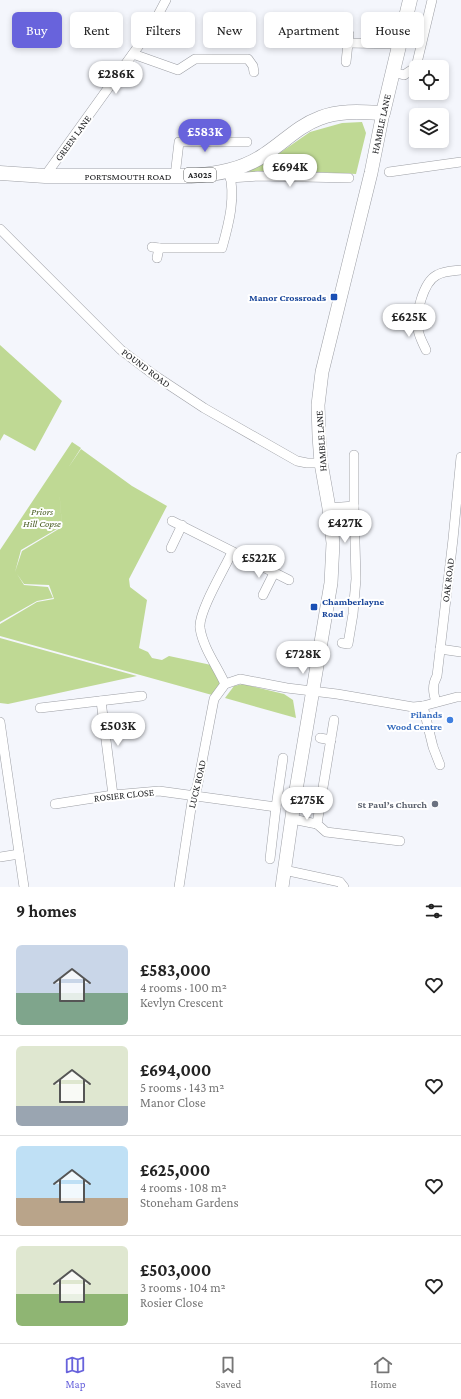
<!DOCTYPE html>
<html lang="en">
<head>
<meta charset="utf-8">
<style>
	:root { --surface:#fff; --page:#f2f2f2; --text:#222; --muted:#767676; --line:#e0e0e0; --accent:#6863dc }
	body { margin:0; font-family:"Crimson Pro",serif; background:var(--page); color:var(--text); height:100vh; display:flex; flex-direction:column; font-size:15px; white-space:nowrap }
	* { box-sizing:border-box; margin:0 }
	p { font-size:13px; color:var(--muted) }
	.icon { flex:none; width:22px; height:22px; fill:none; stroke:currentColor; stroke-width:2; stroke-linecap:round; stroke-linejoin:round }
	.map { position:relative; height:887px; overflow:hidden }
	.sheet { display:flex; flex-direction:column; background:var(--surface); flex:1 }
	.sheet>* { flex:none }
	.guide { position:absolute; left:12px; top:12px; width:437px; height:36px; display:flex; gap:8px }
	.tools { position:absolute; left:409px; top:60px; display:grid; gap:8px }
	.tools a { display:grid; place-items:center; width:40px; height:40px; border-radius:6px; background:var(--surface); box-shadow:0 2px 6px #0003; font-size:20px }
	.price { position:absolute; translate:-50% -34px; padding:0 9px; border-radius:14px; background:#fff; color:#222; font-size:13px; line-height:26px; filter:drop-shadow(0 1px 2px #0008) }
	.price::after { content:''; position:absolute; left:50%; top:24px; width:12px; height:9px; margin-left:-6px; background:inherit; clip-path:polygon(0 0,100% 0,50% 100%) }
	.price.current { background:var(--accent); color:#fff }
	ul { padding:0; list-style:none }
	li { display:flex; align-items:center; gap:12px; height:100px; padding:0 16px }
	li+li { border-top:1px solid var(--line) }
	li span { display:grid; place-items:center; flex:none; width:112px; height:80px; border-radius:6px; color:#555 }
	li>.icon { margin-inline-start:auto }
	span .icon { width:48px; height:48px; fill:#fffc; stroke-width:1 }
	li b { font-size:17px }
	h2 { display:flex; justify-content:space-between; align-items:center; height:48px; padding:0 16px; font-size:17px }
	.pill { padding:0 14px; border-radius:6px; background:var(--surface); box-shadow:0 2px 6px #0003; font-size:14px; line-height:36px }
	.pill.current { background:var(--accent); color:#fff }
	.menu { display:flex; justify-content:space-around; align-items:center; height:56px; border-top:1px solid var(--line); background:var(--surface); font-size:11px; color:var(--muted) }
	.menu a { display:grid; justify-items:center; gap:2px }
	.menu .current { color:var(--accent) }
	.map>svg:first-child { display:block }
	.green { fill:#bfd994; fill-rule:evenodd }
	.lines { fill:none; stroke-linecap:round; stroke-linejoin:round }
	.minor-casing { stroke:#9d9fa5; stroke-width:10 }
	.secondary-casing { stroke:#9d9fa5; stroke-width:14 }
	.primary-casing { stroke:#9d9fa5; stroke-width:15 }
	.minor { stroke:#fff; stroke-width:9 }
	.secondary { stroke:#fff; stroke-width:13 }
	.primary { stroke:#fff; stroke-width:14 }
	.transit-dot { fill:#1a4fb4; stroke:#fff; stroke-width:1.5 }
	.shop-dot { fill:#3f7fe0; stroke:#fff; stroke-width:1.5 }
	.worship-dot { fill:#6b7280; stroke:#fff; stroke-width:1.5 }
	.labels { text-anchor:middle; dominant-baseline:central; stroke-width:4; stroke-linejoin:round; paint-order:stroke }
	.shield { fill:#fff; stroke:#616263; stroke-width:1 }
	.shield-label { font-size:9px; font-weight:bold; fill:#1d1e20 }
	.street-label { font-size:10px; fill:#1d1e20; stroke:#fff }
	.transit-label { font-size:10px; font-weight:bold; fill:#164399; stroke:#fff; text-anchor:end }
	.park-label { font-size:10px; font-style:italic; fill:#495d23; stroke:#fff }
	.shop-label { font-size:10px; font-weight:bold; fill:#366cbe; stroke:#fff; text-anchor:end }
	.worship-label { font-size:10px; font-weight:bold; fill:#5b616d; stroke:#fff; text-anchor:end }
</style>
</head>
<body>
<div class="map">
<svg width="461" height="887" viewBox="0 0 461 887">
	<rect width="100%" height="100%" fill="#f4f6fc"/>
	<g class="green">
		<path d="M362 122 366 133 356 174 273 170 248 174V172L271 159 310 132 342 123Z"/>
		<path d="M0 345 62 401 35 451 4 434 0 441Z"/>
		<path d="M72 442 81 448 68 468 81 449 132 486 167 506 129 579 130 587 147 600 139 648 148 652 152 658 162 660 169 656 216 666 223 681 212 695 0 636V624L37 602 54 599 49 585 24 584 17 574 24 585 48 587 53 598 37 601 0 622V550ZM59 487 62 527 22 551 15 572 21 550 62 526Z"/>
		<path d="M0 638 137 676 8 704 0 703Z"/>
		<path d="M243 684 284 694 293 700 296 718 225 698 234 686Z"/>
	</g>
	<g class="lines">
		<defs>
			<g id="minor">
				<path d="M348 43 399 44"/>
				<path d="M133 54 178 70 195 59H248L253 66 254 72"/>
				<path d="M346 62 349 34"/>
				<path d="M393 72 404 75 416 67 432 0"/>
				<path d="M389 172 461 162"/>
				<path d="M45 176 150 30 166 0"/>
				<path d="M175 176 179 142H247"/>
				<path d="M230 178 258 176 349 178"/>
				<path d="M0 229 121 350 154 375 204 408 297 461 307 463H321"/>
				<path d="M152 247 159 248H222C229 223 236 197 229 171"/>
				<path d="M157 258 159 248"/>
				<path d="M426 350C423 343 419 337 418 329 415 315 423 282 437 275 444 271 453 271 461 270"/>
				<path d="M329 508 354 506"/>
				<path d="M172 521 289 580"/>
				<path d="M171 548 182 525"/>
				<path d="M232 552C225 568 198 612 200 628 203 648 217 666 225 684L240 679 287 688 337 694 413 707 423 706 457 697H461"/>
				<path d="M263 595 274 573"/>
				<path d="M342 643 348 644 353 614 356 579 354 506V455"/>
				<path d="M440 649 461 652"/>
				<path d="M101 701 113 795"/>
				<path d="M436 702C433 692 432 685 437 676L453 539 461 457"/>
				<path d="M423 706 433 747 440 765"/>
				<path d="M40 708 142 696"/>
				<path d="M334 720 317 824 326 832 400 841"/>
				<path d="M0 722 24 887"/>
				<path d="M320 738 331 740"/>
				<path d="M55 804 113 795 159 791 276 807"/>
				<path d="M292 819 317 824"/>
				<path d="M0 857 19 854"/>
				<path d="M270 859 276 807 283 758"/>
				<path d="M284 870 340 882 344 887"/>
				<path d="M179 887 193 795 197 788 214 699 225 684"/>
			</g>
			<path id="secondary" d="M282 887 295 796 331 583 333 543 329 508 321 463 319 436 318 405 322 372 371 173 383 113"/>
			<g id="primary">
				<path id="s1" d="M0 173 45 176H191C217 174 242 170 264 155 283 143 298 126 320 118 340 110 362 112 383 113L410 0"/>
			</g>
		</defs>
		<use href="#minor" class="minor-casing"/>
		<use href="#secondary" class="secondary-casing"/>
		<use href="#primary" class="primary-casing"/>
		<use href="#minor" class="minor"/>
		<use href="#secondary" class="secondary"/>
		<use href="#primary" class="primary"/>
	</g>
	<g class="transit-dot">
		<rect x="330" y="293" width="8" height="8" rx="2"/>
		<rect x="310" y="603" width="8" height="8" rx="2"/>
	</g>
	<circle class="shop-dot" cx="450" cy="720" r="4"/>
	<circle class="worship-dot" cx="435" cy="804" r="4"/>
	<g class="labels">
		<rect class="shield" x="184" y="168" width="32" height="14" rx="3"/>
		<g class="shield-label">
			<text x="200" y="175">A3025</text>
		</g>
		<g class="street-label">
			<text transform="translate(381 124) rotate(-78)">HAMBLE LANE</text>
			<text transform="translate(73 138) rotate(-54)">GREEN LANE</text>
			<text stroke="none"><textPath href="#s1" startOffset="128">PORTSMOUTH ROAD</textPath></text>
			<text transform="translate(146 368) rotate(37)">POUND ROAD</text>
			<text transform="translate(321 441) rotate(-94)">HAMBLE LANE</text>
			<text transform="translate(448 580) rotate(-83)">OAK ROAD</text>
			<text transform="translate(197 784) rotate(-77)">LUCK ROAD</text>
			<text transform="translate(124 795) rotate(-6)">ROSIER CLOSE</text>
		</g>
		<g class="transit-label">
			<text x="326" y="297">Manor Crossroads</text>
			<text x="322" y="601" text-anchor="start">Chamberlayne<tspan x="322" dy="12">Road</tspan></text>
		</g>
		<g class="park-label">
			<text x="42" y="511">Priors<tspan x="42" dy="12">Hill Copse</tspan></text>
		</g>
		<g class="shop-label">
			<text x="442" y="714">Pilands<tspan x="442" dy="12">Wood Centre</tspan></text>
		</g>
		<g class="worship-label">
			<text x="427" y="804">St Paul’s Church</text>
		</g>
	</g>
</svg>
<div class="tools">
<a><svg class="icon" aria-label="locate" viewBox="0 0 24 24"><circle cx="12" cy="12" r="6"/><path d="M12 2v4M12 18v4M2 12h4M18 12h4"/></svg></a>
<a><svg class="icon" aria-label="layers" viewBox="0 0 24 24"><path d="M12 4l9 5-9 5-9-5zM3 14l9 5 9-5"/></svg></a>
</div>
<b class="price" style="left:116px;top:95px">£286K</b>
<b class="price current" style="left:205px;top:153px">£583K</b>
<b class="price" style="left:290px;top:188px">£694K</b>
<b class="price" style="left:409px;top:338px">£625K</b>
<b class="price" style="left:345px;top:544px">£427K</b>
<b class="price" style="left:259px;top:579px">£522K</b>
<b class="price" style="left:303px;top:675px">£728K</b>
<b class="price" style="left:118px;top:747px">£503K</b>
<b class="price" style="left:307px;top:821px">£275K</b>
<div class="guide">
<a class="pill current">Buy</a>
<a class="pill">Rent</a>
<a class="pill">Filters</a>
<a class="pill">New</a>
<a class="pill">Apartment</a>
<a class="pill">House</a>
</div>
</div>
<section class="sheet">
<h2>9 homes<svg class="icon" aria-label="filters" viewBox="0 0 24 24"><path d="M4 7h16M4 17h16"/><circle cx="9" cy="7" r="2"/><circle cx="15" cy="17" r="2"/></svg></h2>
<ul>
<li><span style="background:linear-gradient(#c9d6e8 60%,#7fa58c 0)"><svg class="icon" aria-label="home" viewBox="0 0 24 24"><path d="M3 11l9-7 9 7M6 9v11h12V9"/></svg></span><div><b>£583,000</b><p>4 rooms · 100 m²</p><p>Kevlyn Crescent</p></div><svg class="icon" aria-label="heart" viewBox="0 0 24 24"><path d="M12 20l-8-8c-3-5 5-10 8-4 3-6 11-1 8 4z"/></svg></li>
<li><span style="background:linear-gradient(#dfe7d0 75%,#9aa5b1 0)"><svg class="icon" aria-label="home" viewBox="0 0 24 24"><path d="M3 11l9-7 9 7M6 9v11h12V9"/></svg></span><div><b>£694,000</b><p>5 rooms · 143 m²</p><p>Manor Close</p></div><svg class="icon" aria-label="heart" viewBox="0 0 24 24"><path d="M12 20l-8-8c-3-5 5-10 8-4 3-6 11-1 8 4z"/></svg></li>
<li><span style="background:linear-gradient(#bfe0f5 65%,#b9a48a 0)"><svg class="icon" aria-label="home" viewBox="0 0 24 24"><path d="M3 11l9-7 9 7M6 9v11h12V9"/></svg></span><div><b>£625,000</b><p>4 rooms · 108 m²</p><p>Stoneham Gardens</p></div><svg class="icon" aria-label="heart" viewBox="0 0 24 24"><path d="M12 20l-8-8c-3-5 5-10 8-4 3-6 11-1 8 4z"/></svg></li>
<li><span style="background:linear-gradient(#dfe7d0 60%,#8fb573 0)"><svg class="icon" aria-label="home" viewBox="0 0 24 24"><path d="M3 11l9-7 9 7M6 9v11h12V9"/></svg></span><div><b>£503,000</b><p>3 rooms · 104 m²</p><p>Rosier Close</p></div><svg class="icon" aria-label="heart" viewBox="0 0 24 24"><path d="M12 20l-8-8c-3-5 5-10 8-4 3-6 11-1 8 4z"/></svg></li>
</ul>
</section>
<nav class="menu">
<a class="current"><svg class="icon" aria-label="map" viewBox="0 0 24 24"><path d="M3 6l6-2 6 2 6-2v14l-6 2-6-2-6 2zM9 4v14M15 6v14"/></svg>Map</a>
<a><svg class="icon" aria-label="saved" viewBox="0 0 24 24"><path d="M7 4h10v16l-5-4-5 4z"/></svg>Saved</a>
<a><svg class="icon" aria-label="home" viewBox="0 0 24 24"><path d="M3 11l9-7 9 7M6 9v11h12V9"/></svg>Home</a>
</nav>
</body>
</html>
